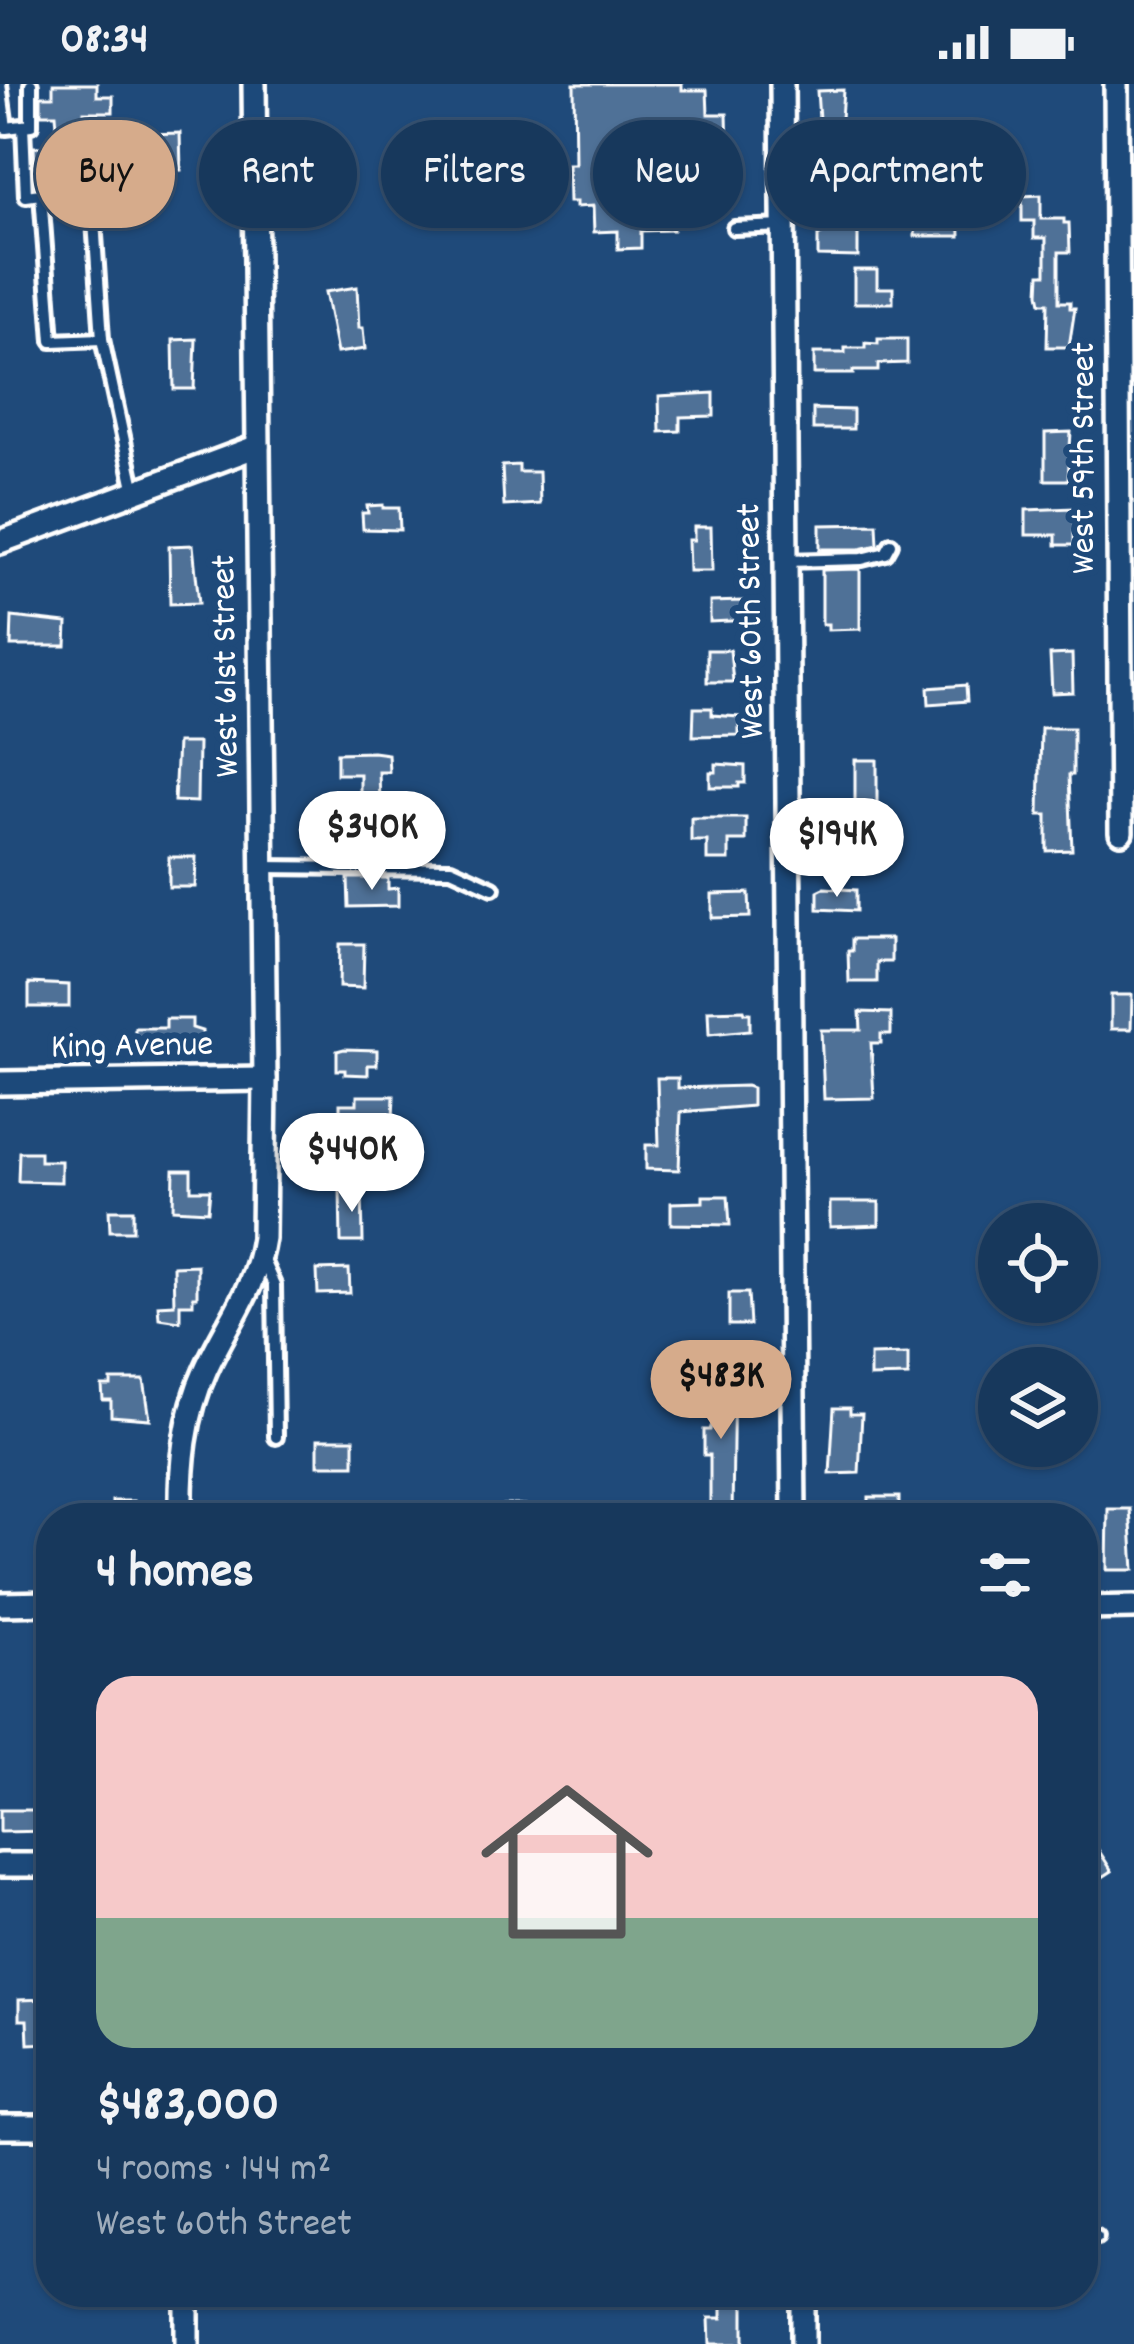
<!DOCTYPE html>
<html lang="en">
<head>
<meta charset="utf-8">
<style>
	:root { --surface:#17385c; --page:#203f62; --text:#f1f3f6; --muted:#9eacbb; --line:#365272; --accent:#d6ab8b }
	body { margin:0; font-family:Dekko,sans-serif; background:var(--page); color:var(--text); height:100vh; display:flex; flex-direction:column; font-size:45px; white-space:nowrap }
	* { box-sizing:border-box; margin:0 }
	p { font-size:39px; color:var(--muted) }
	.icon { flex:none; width:66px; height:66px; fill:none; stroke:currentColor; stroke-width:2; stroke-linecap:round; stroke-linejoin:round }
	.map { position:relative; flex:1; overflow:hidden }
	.drawer { position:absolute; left:36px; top:1419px; width:1062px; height:804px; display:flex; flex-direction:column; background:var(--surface); border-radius:48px; box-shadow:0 3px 9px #0004,0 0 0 3px var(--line) }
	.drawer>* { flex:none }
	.banner { position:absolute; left:36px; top:36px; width:1062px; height:108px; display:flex; gap:24px }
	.fabs { position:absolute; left:978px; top:1119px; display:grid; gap:24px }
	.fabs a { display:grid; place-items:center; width:120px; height:120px; border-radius:50%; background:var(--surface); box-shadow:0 3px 9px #0004,0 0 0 3px var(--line); font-size:60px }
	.price { position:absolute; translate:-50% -102px; padding:0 27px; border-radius:42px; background:#fff; color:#222; font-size:39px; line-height:78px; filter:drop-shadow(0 3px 6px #0008) }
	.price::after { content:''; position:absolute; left:50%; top:72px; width:36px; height:27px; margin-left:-18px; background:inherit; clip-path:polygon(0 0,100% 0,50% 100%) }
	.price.current { background:var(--accent); color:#111 }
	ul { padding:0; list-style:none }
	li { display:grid; align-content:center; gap:24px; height:636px; padding:0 60px }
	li+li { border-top:3px solid var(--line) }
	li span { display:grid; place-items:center; height:372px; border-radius:36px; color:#555 }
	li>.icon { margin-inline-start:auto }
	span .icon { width:216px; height:216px; fill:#fffc; stroke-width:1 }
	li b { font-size:51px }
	h2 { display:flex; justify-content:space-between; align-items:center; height:144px; padding:0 60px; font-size:51px }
	.tag { padding:0 42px; border-radius:54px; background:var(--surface); box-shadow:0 3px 9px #0004,0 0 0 3px var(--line); font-size:42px; line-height:108px }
	.tag.current { background:var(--accent); color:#111 }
	.status { display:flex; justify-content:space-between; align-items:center; height:84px; padding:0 60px; background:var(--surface); direction:ltr }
	.status svg { height:33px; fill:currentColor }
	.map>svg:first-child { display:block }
	.building { fill:#507197; stroke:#fff; stroke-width:3 }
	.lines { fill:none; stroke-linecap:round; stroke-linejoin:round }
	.service-casing { stroke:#fff; stroke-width:20 }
	.minor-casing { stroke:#fff; stroke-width:30 }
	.service { stroke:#1f4a7a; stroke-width:10 }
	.minor { stroke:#1f4a7a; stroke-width:21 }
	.labels { text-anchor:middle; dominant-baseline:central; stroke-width:12; stroke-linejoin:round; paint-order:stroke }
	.street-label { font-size:36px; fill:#fff; stroke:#1f4a7a }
</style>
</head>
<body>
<div class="status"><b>08:34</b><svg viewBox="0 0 49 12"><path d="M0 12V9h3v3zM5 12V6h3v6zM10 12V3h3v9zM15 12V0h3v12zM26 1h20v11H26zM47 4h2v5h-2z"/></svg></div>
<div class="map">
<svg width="1134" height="2260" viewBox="0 0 1134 2260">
	<rect width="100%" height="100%" fill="#1f4a7a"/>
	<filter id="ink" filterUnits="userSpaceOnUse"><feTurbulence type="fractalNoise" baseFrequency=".00833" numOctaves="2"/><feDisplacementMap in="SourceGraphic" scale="24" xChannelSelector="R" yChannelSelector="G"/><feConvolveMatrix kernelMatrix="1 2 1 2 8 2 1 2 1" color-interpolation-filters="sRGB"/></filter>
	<g filter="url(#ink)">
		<g class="building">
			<path d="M53 0H97V12H113V28H84V60H90L91 79 35 85 34 63H48L47 55H58L56 30H41V12H53Z"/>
			<path d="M574 0H682V6H707L708 30H727L729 102H725V120L688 121V131H673V146L641 147V164L618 165V147L594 148 593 122 576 123V118H569L568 80H575Z"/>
			<path d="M843 6 840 49H820L817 7Z"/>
			<path d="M180 49 181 86 149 87 148 50Z"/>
			<path d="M919 87H958L960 152H915Z"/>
			<path d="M1041 111V135H1064V139H1069L1070 168H1059V218H1070V224H1075L1069 263H1047L1048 219H1041L1039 209 1040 190H1046V154H1034V137H1022V112Z"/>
			<path d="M826 148 858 149V173L818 172V152Z"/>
			<path d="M854 186H877V204H893V219H854Z"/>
			<path d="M357 203 359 244H363L365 265 337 269 325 208Z"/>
			<path d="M196 255 194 305H174L173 256Z"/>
			<path d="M878 255H907V279L878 280V287H853V290H814V269H845V264H865V259L878 260Z"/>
			<path d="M714 309V332L680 333V347L660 348 659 312Z"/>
			<path d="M813 325 853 326V345H813Z"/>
			<path d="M1071 348 1068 396H1045V349Z"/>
			<path d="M519 381V388H539L540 420 504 422 502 382Z"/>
			<path d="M383 421V424H399L400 446 363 445 362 429H368L367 422Z"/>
			<path d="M1074 424V461H1056V451H1026V426Z"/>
			<path d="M877 440 878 461 860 465H820V441Z"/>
			<path d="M694 443H711L712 487H689L688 456H694Z"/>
			<path d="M193 461 199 519 170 520 169 462Z"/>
			<path d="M860 485V545L828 546V540H822V486Z"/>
			<path d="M744 517 750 519V536L710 538V518Z"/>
			<path d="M12 533 67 539 66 562H11Z"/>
			<path d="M707 566H730L733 598H707Z"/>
			<path d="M1072 570 1073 608 1052 609 1050 571Z"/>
			<path d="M966 601 967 617 929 620 928 604Z"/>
			<path d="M694 624H712V631L739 633V651L693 652Z"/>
			<path d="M1041 644H1073V691H1069L1072 766 1047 767V731H1039Z"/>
			<path d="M177 659H198L197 718 174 717Z"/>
			<path d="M373 668 388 670 389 688H379L380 718H360V690H337V669Z"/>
			<rect x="855" y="676" width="22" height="48"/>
			<path d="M716 680 745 682V699H739V703H710V688H716Z"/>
			<path d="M691 734H746V757H729V776H707V757H691Z"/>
			<path d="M345 740H372V774H348L347 769H336V749H345Z"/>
			<path d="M169 773H196L195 803H169Z"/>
			<path d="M348 794H388V805L398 804V822L349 823Z"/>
			<path d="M824 804 856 806V827L818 825V807Z"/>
			<path d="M749 809 750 833 712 834V810Z"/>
			<path d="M852 855H891V878H877V898H849L848 867H852Z"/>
			<path d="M340 860H364L363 904 339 903Z"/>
			<path d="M29 899 69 901V923H29Z"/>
			<path d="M1111 911H1132L1131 945H1111Z"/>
			<path d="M744 926 745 929H750V946L709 950 708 927Z"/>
			<path d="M860 928 891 929V950H881V959H871L874 1014 824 1015 821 946H861Z"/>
			<path d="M166 935H192V944L202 947V967L135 968V944H166Z"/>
			<path d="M344 965 377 966V981H368V991L345 990V986H337V967Z"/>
			<path d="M657 994H678V1004L746 1002 752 1004V1022L681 1028 679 1086 646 1085V1061H659Z"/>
			<path d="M357 1012H394L393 1035H373V1064H340V1020H357Z"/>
			<path d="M19 1068H40V1077H61V1098L18 1097Z"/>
			<path d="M174 1086H191V1106H210L208 1127 173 1125Z"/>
			<path d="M362 1104 363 1158H341L340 1105Z"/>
			<path d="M703 1112H728L730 1141 671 1140V1119L703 1118Z"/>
			<path d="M830 1118H879V1141L830 1143Z"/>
			<path d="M109 1126H133V1147H110Z"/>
			<path d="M197 1181V1213H193V1220H180V1237L159 1234 158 1221 174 1220 173 1182Z"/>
			<path d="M349 1185 350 1209 318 1210 317 1186Z"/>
			<path d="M729 1209H748L750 1241H729Z"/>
			<path d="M908 1270V1292L870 1293V1271Z"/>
			<path d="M712 1281H734L732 1434H710V1371H704V1346H710L712 1340Z"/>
			<path d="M111 1296H144L150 1335 111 1332V1316H103L102 1302H111Z"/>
			<path d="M834 1324H850V1330H862L859 1389 830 1390Z"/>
			<rect x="318" y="1355" width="36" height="26"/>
			<rect x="869" y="1413" width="30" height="21"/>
			<rect x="112" y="1417" width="22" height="17"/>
			<rect x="504" y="1421" width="21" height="13"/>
			<path d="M1108 1425H1130L1134 1486H1107Z"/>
			<path d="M35 1684H51V1747L0 1748V1726H35Z"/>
			<path d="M1083 1742 1112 1787 1095 1798 1083 1781Z"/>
			<path d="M48 1915 49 1959 28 1960 27 1936H19V1916Z"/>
			<path d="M722 2208H744V2260H710L709 2234H722Z"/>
		</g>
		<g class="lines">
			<defs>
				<g id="service">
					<path d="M0 0 6 44 31 41V0"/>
					<path d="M23 42 26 112 41 110 52 257 102 255 92 107 41 110"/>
					<path d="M734 144 783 142"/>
					<path d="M102 255 135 408"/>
					<path d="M786 477 862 475 886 469 891 460"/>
					<path d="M263 783 451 785 493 804"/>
					<path d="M261 1172 274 1201 276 1353"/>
					<path d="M1083 2154 1097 2153"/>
				</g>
				<g id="minor">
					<path d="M782 0 794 1434"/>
					<path d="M1116 0 1121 748"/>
					<path d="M0 458 258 362"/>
					<path d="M0 999 265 995"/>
					<path d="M181 1434C180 1382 184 1333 206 1285 227 1238 255 1207 263 1154L265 995 254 0"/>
					<path d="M0 1520 51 1519"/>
					<path d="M1083 1524 1134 1523"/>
					<path d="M0 1781H51"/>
					<path d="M0 2043H51"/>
					<path d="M187 2208V2260"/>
					<path d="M803 2208V2260"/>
				</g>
			</defs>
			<use href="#service" class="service-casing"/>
			<use href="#minor" class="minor-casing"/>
			<use href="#service" class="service"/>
			<use href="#minor" class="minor"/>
		</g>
	</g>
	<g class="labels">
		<g class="street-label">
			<text transform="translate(1086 374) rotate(-90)">West 59th Street</text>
			<text transform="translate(753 537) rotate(-91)">West 60th Street</text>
			<text transform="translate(228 582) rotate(-91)">West 61st Street</text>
			<text transform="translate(132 964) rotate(-1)">King Avenue</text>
		</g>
	</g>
</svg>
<div class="fabs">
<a><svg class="icon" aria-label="locate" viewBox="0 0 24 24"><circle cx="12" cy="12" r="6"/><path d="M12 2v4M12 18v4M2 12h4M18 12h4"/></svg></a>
<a><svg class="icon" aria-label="layers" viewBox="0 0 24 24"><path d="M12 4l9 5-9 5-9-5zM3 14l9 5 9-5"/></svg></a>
</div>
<b class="price" style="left:372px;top:809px">$340K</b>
<b class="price" style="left:837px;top:816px">$194K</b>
<b class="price" style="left:352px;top:1131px">$440K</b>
<b class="price current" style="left:721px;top:1358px">$483K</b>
<div class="banner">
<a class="tag current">Buy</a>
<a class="tag">Rent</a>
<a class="tag">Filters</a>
<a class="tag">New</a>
<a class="tag">Apartment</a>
</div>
<section class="drawer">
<h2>4 homes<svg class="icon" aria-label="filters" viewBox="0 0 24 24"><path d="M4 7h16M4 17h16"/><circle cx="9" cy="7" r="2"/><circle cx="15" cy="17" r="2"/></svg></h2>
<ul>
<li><span style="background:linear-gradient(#f6c9c9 65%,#7fa58c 0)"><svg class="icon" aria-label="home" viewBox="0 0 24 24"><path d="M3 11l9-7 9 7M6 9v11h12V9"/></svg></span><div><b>$483,000</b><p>4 rooms · 144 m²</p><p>West 60th Street</p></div></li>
</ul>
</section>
</div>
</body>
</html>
